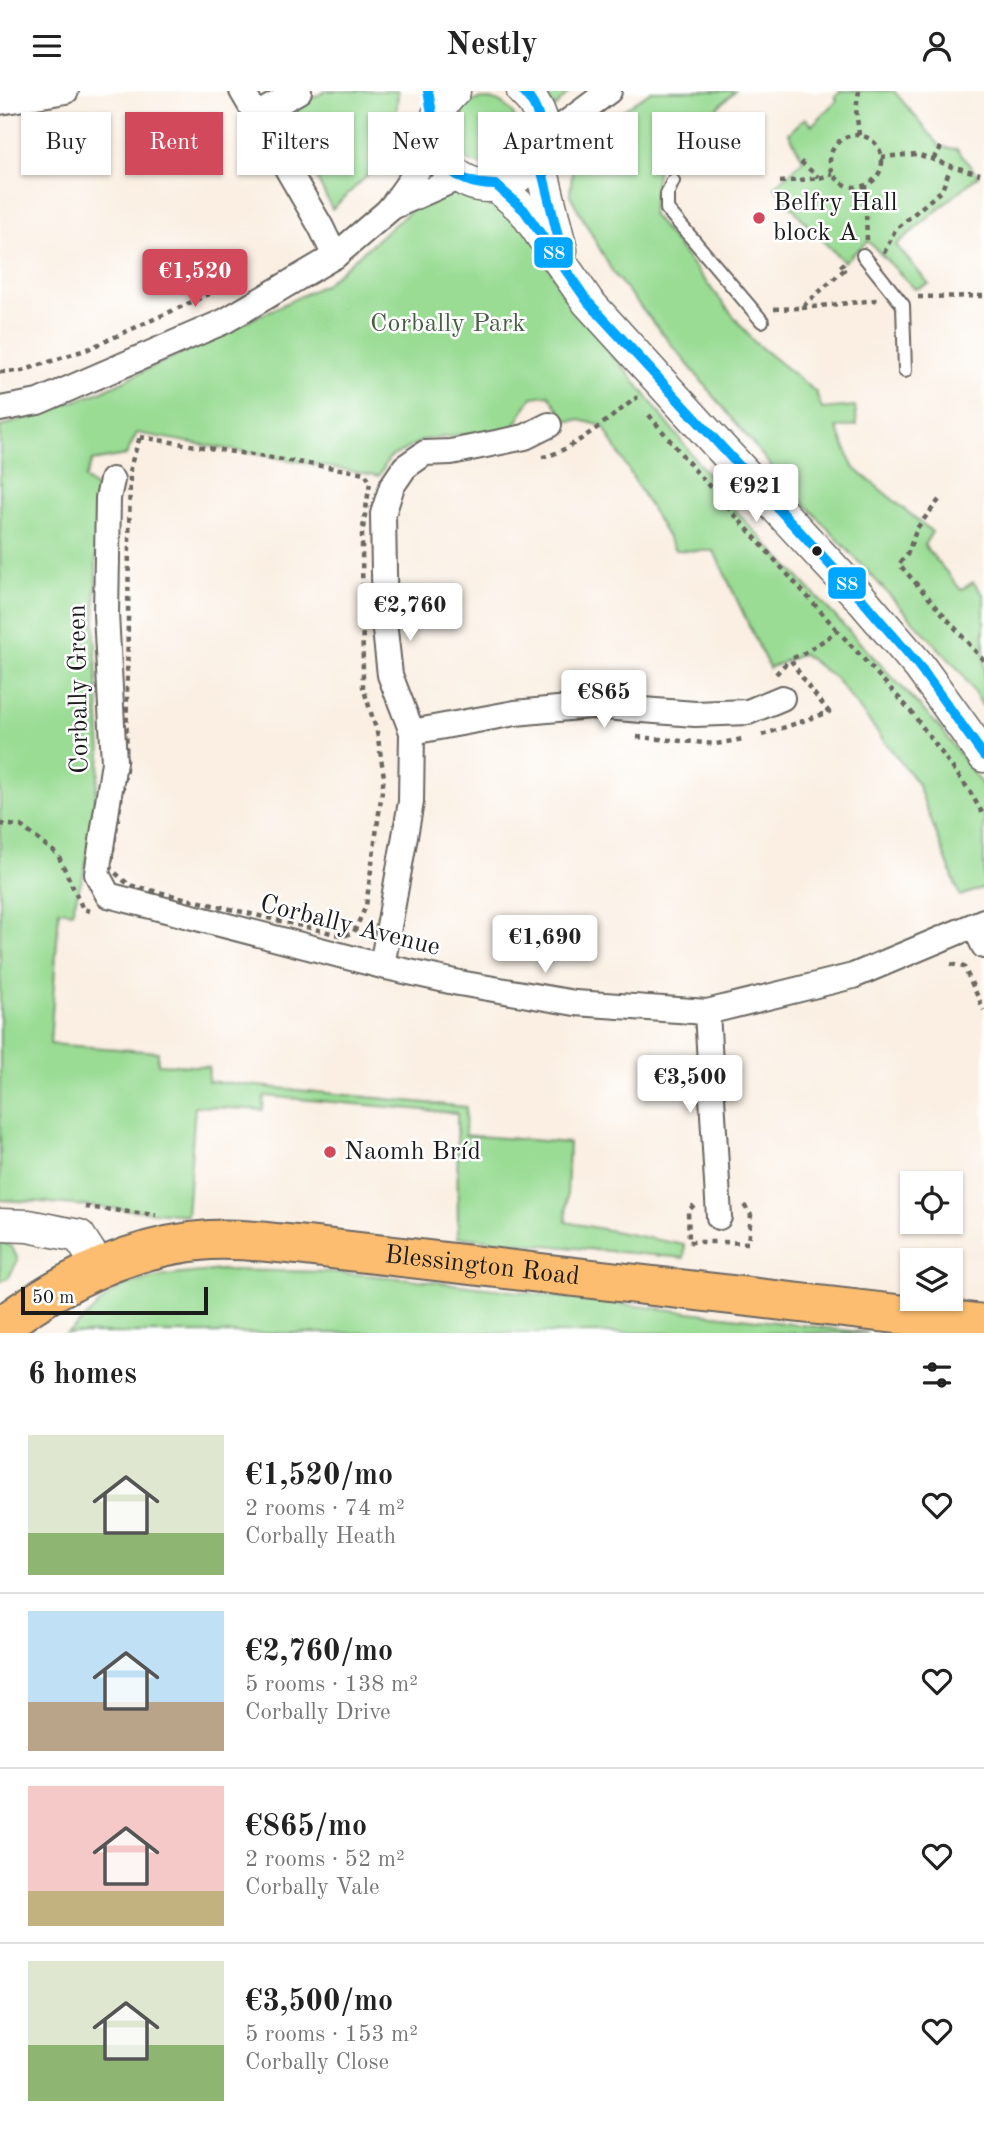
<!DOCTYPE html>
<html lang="en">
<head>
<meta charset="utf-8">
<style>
	:root { --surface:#fff; --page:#f2f2f2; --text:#222; --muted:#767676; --line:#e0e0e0; --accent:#d1495b }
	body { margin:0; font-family:"Old Standard TT",serif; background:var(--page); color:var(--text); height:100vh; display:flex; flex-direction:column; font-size:26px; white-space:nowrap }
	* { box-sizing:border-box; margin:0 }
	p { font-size:23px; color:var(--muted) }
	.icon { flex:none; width:38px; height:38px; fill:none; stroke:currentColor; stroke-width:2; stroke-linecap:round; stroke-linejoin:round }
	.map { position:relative; height:1242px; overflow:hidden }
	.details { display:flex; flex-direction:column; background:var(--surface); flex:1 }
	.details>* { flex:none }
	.top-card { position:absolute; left:21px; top:21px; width:943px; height:63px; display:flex; gap:14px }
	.tools { position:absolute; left:900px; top:1080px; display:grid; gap:14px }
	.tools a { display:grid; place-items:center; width:63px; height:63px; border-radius:0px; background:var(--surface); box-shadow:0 2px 5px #0004; font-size:35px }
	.scale { position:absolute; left:21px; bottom:18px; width:187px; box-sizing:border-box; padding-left:7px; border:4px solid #1c1c1c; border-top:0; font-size:19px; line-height:24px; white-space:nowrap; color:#1c1c1c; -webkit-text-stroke:5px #fff; paint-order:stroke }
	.price { position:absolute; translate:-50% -60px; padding:0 16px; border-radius:7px; background:#fff; color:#222; font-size:23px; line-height:46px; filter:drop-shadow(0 2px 4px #0008) }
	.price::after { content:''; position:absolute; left:50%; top:42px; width:21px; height:16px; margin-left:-10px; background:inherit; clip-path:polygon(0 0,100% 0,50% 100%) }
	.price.active { background:var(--accent); color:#fff }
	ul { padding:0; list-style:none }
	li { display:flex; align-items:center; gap:21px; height:175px; padding:0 28px }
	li+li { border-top:2px solid var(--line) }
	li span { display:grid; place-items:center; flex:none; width:196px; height:140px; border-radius:0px; color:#555 }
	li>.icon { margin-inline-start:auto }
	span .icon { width:84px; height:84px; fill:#fffc; stroke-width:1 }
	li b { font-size:30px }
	h2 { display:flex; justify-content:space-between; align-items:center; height:84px; padding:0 28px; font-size:30px }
	.tag { padding:0 24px; border-radius:0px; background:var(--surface); box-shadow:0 2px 5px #0004; font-size:24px; line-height:63px }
	.tag.active { background:var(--accent); color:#fff }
	header { display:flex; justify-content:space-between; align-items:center; height:91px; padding:0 28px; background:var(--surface); font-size:32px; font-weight:600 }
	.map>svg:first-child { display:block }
	.green { fill:#9adc94; stroke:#5b7c58; stroke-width:2 }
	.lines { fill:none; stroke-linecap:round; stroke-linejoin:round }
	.service-casing { stroke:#6a6661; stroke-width:16 }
	.minor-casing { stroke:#6a6661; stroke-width:28 }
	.tertiary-casing { stroke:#6a6661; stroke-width:35 }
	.primary-casing { stroke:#6a6661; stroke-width:42 }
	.path { stroke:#6a6661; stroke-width:4.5; stroke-dasharray:5 5; stroke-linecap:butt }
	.service { stroke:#fff; stroke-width:12 }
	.minor { stroke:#fff; stroke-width:24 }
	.tertiary { stroke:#fff; stroke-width:32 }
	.primary { stroke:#fcbd6f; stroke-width:38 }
	.bus-1-casing { stroke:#fff; stroke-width:16 }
	.bus-1 { stroke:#00a6ff; stroke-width:10 }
	.poi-dot { fill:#d1495b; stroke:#fff; stroke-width:2.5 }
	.bus-dot { fill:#1c1c1c; stroke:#fff; stroke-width:2.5 }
	.labels { text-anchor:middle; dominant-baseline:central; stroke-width:5; stroke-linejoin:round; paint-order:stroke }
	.poi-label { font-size:26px; fill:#1c1c1c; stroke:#fff; text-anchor:start }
	.park-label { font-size:26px; fill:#485f46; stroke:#fff }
	.street-label { font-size:26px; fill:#1c1c1c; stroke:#fff }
	.line-badge { stroke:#fff; stroke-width:2.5 }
	.badge-label { font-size:19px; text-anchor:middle; font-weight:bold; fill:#fff }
</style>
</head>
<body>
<header><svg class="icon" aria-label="menu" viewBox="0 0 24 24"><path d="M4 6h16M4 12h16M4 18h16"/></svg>Nestly<svg class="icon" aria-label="person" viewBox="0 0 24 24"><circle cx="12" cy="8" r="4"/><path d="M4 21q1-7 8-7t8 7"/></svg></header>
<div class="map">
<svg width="984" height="1242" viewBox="0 0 984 1242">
	<rect width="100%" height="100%" fill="#fff"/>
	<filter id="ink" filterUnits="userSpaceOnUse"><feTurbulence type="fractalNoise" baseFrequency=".0143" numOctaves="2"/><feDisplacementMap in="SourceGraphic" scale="14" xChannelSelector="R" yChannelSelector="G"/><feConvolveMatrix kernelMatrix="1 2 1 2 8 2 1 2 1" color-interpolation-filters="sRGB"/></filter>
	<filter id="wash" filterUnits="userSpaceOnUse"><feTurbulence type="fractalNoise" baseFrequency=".00686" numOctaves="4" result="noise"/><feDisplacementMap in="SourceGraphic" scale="28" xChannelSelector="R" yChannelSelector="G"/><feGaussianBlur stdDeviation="1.57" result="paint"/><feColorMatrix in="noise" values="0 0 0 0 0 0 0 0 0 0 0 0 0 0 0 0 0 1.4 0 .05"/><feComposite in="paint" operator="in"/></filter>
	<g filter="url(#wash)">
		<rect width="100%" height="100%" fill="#faefe2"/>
		<g class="green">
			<path d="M326 0H398L396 32 387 66 332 118 284 21Z"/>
			<path d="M543 0H570L555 17Z"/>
			<path d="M651 0H735L658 72 652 123 754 251 816 301 822 318 855 315 857 334 837 337 853 376 932 441 924 454 961 499 973 491 984 504V617L960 580 780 386 613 182 570 104 575 51Z"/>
			<path d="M841 0H894L941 56 957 58 978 85 896 154 929 193 915 198 868 150 844 171 811 138 775 96 803 69 789 42 805 27 812 34 837 10 835 5Z"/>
			<circle cx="485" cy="41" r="33"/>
			<path d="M456 94 500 105 529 134 563 203 633 288 735 419 942 639 984 697V797L960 805 917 692 836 588 803 563 769 577 714 460 675 459 603 335 580 329 567 330 549 304 532 306 513 337 423 349 389 367 379 385 137 342 126 364 92 370 85 388 97 398 95 547 101 666 85 778 72 821 59 819 50 953 158 961V973L209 976 208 990 466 1016 465 1044 569 1052 566 1131 685 1154 684 1167 458 1146 457 1022 264 1005 263 1019 195 1015 187 1124 41 1111 0 1109V336L98 302 324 194 423 109Z"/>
			<path d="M0 1150 12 1156 18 1169 9 1186 0 1191Z"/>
			<path d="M220 1179 330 1181 409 1188 868 1242H66C84 1231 100 1209 117 1199 144 1184 189 1183 220 1179Z"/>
		</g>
	</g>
	<g filter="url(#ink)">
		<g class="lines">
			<defs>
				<g id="service">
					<path d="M673 90 667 103V118L762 230"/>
					<path d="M863 164 903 214 905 280"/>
				</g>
				<g id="minor">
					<path d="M242 0 321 136 335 165"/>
					<path d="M0 11 66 0"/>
					<path d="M255 25 299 0"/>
					<path d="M542 50 609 0"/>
					<path d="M390 117 460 86"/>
					<path d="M0 318 38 311 225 230 335 165 390 118 436 53"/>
					<path d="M112 389 108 407 106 523 114 671 97 783 108 804 382 875 459 892 575 912 707 921 853 885 984 830"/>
					<path d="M412 641 515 622 590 615 695 623 748 621 782 607"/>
					<path d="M975 836 984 855"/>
					<path d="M382 875 411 711 412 641 390 584 385 539 383 423 392 395 405 376 425 362 451 361 525 346 549 334"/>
					<path d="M707 921 719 1126"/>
				</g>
				<g id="tertiary">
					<path d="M454 0C441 12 433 29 435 48 437 60 443 72 452 80 505 128 578 49 523 0"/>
					<path d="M538 64 561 159"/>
					<path d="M496 94 524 119 588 211 720 356 858 504 919 575 984 665"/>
					<path d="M0 1134 28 1135 79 1145 99 1176"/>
				</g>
				<g id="primary">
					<path id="s1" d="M0 1236C60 1191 133 1154 210 1149 242 1147 275 1152 306 1155L984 1233"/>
				</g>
			</defs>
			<use href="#service" class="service-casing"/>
			<use href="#minor" class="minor-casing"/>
			<use href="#tertiary" class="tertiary-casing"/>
			<use href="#primary" class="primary-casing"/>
			<g class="path">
				<path d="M859 44 856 18 859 0"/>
				<circle cx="856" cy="70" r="26"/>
				<path d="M881 66 917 63 951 75"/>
				<path d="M933 68 941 56"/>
				<path d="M801 71 818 86"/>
				<path d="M780 91 819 87 833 83"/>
				<path d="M865 94 867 149"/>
				<path d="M884 162 895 139 942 99 951 75 980 83"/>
				<path d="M918 206 983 205"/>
				<path d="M802 217 877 209"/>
				<path d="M774 218 801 217 844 179 840 176 848 169"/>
				<path d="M0 281 22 280 88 258 249 185"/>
				<path d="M649 324 693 377 838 540"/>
				<path d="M140 346 365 382 370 391 362 444 363 596 377 641 384 686 366 815 354 841 344 845 129 794 110 777 126 678 130 376Z"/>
				<path d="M542 366C566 364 615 323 636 307L637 309"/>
				<path d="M939 409 917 437 907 464 899 473 984 570"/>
				<path d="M776 583 790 568"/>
				<path d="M762 644 829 621 808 595 790 568 803 563 838 540 910 619 969 699 984 725"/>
				<path d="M637 646 716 653 743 648"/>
				<path d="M0 733 21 735 58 764 83 818 90 820"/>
				<path d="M951 873 964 876 984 919"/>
				<path d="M694 1114 688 1120 689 1151H715"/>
				<path d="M85 1116 156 1124"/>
				<path d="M723 1151 748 1152 751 1124 744 1114"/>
			</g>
			<use href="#service" class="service"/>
			<use href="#minor" class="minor"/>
			<use href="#tertiary" class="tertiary"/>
			<use href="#primary" class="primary"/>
			<defs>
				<g id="bus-1">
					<path d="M428 0C438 47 432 94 496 94L524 119 588 211 858 504 919 575 984 665"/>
					<path d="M523 0C541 19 544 39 538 64L564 170"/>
				</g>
			</defs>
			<use href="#bus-1" class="bus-1-casing"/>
			<use href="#bus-1" class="bus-1"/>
		</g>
	</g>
	<g class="poi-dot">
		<circle cx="759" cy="127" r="7"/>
		<circle cx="330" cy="1061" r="7"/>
	</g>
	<circle class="bus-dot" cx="817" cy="460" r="6"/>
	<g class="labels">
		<g class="poi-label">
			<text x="773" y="112">Belfry Hall<tspan x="773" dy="30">block A</tspan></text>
			<text x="344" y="1061">Naomh Bríd</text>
		</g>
		<g class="park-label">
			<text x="448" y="233">Corbally Park</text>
		</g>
		<g class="street-label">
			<text transform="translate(79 598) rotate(-91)">Corbally Green</text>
			<text transform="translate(350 835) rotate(14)">Corbally Avenue</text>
			<text stroke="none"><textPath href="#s1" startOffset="504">Blessington Road</textPath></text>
		</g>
	</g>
	<g class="line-badge">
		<rect x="533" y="145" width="41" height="33" rx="7" fill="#00a6ff"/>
		<rect x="827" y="475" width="40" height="34" rx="7" fill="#00a6ff"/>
	</g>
	<g class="badge-label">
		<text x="554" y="168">S8</text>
		<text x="847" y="499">S8</text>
	</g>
</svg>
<div class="tools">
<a><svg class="icon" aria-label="locate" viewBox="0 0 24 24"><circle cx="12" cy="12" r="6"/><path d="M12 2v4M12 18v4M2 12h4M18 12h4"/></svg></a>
<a><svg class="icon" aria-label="layers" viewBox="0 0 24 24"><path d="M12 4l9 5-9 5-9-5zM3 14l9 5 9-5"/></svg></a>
</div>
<div class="scale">50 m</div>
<b class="price active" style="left:195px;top:218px">€1,520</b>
<b class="price" style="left:756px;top:433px">€921</b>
<b class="price" style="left:410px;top:552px">€2,760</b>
<b class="price" style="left:604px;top:639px">€865</b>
<b class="price" style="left:545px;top:884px">€1,690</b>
<b class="price" style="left:690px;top:1024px">€3,500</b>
<div class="top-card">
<a class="tag">Buy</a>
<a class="tag active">Rent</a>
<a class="tag">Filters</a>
<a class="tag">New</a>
<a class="tag">Apartment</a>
<a class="tag">House</a>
</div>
</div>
<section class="details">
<h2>6 homes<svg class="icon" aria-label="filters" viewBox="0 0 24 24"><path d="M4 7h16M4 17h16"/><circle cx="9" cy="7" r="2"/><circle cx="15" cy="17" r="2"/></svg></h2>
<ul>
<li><span style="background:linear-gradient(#dfe7d0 70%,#8fb573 0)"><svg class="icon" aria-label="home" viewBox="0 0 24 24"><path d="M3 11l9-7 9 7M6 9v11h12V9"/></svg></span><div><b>€1,520/mo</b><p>2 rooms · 74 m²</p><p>Corbally Heath</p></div><svg class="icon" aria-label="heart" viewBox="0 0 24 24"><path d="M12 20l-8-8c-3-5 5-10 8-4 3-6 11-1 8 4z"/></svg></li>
<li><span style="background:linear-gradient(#bfe0f5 65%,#b9a48a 0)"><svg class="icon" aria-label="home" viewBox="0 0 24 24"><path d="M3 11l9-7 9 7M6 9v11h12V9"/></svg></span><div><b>€2,760/mo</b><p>5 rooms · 138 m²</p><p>Corbally Drive</p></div><svg class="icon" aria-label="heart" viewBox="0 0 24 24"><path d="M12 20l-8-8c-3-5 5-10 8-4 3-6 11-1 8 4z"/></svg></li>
<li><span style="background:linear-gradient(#f6c9c9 75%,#c2b280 0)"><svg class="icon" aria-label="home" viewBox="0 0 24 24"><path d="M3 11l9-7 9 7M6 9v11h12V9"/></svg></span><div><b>€865/mo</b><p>2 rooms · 52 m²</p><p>Corbally Vale</p></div><svg class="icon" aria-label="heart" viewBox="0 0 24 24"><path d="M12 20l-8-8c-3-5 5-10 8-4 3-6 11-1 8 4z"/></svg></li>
<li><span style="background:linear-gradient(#dfe7d0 60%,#8fb573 0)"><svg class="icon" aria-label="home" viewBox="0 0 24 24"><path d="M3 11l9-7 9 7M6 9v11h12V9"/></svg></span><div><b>€3,500/mo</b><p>5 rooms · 153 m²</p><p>Corbally Close</p></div><svg class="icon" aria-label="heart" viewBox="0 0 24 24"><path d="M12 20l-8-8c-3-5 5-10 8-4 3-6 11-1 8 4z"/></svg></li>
</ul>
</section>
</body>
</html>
